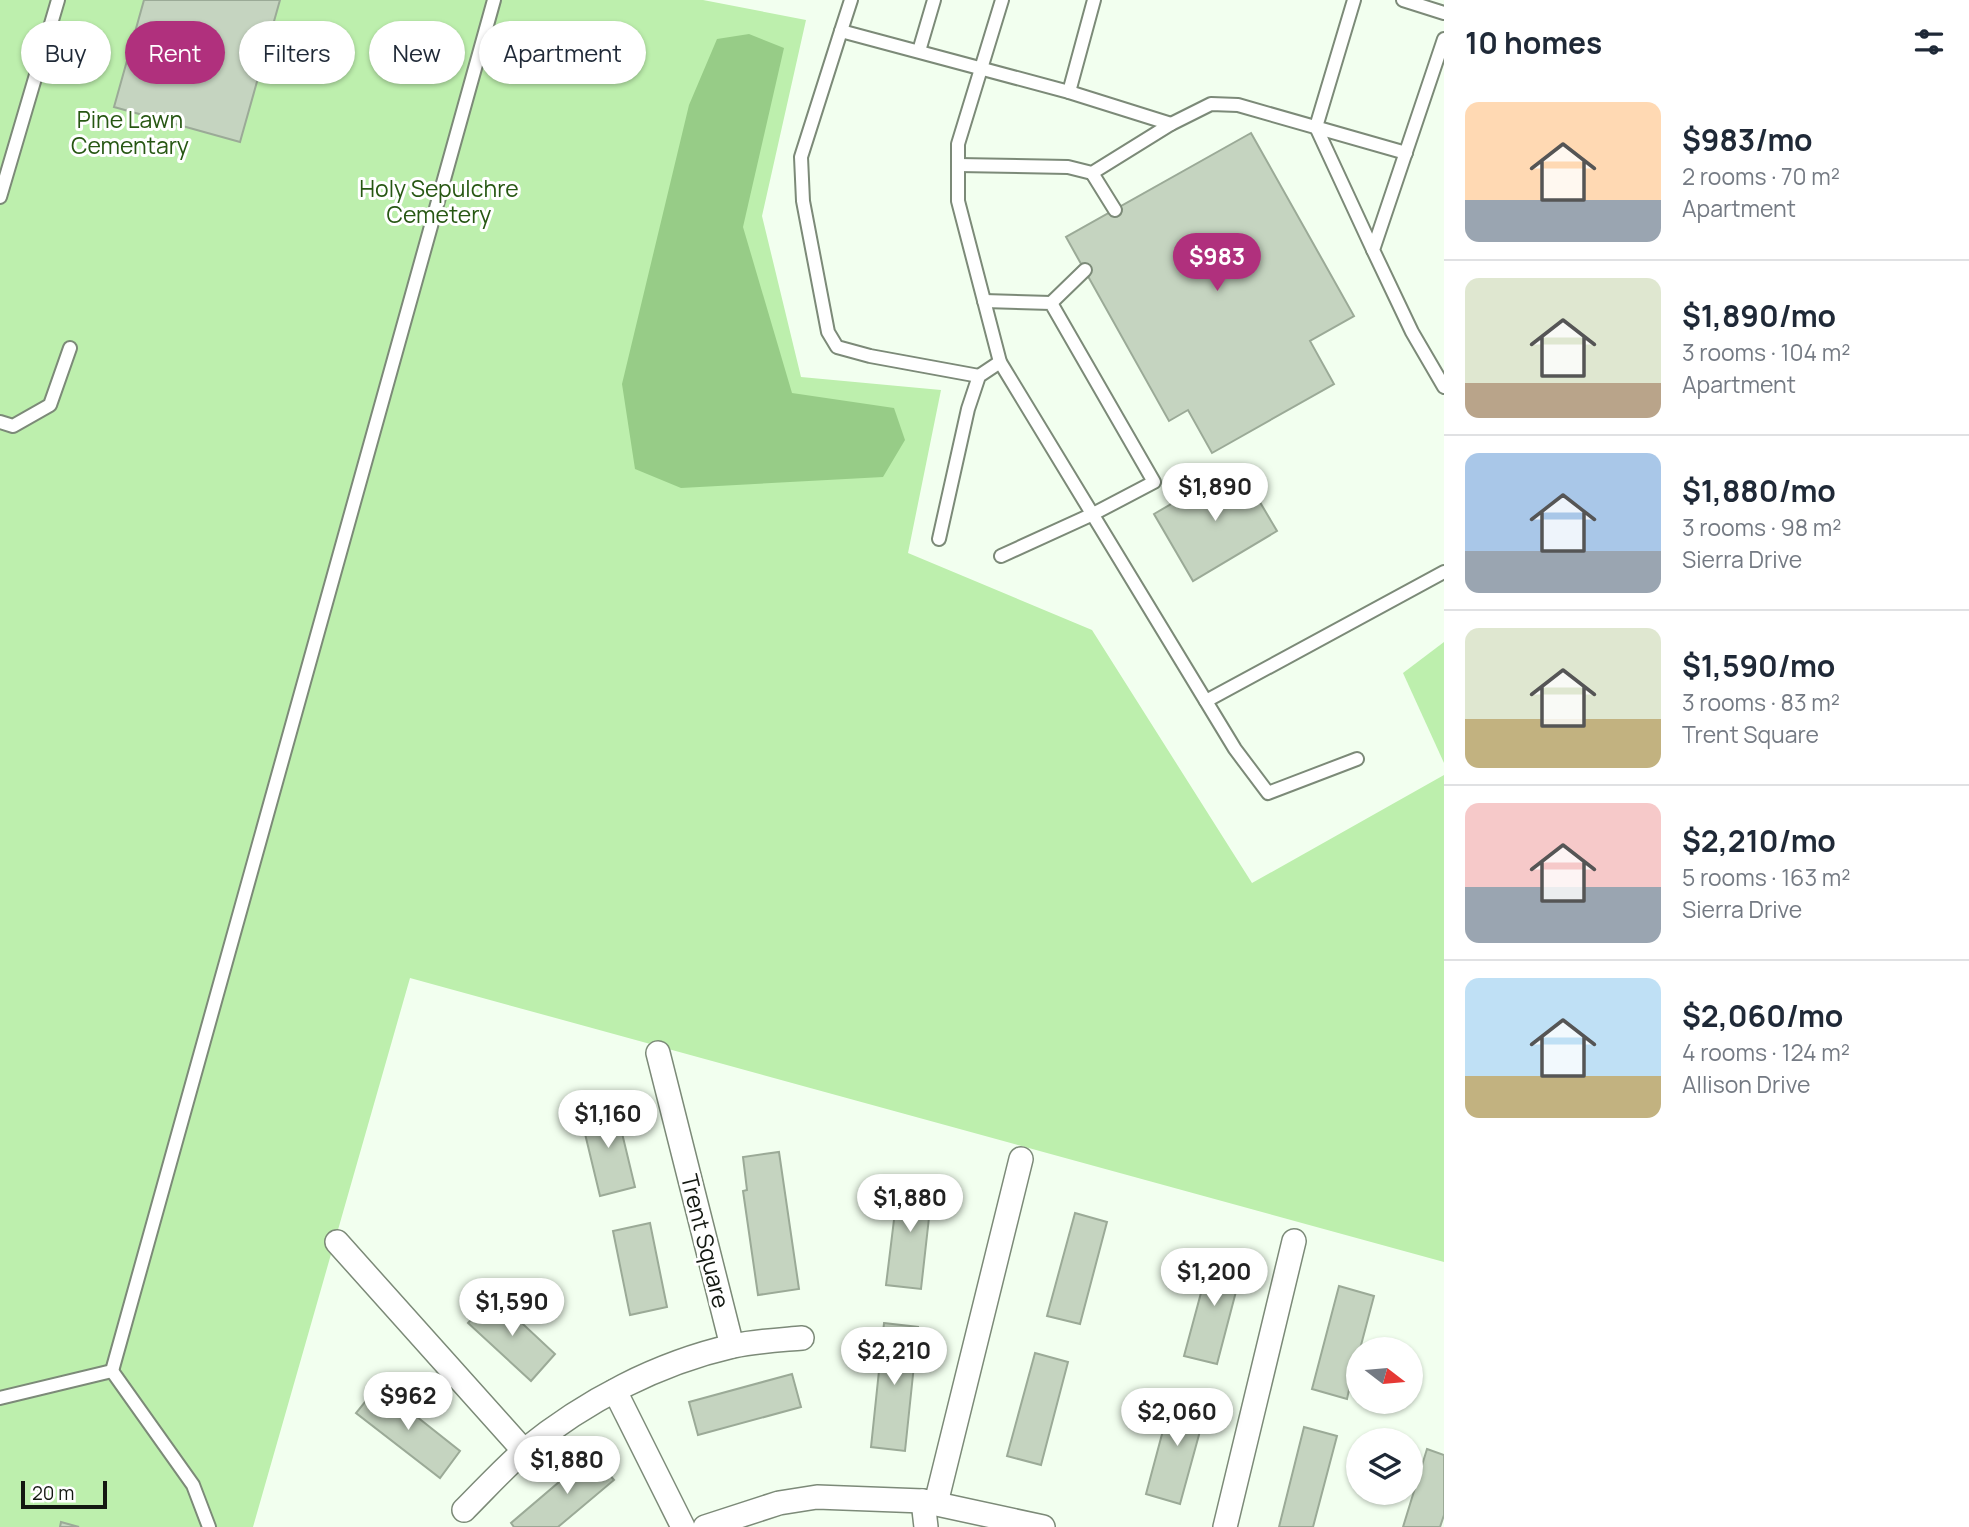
<!DOCTYPE html>
<html lang="en">
<head>
<meta charset="utf-8">
<style>
	:root { --surface:#fff; --page:#f6f6f7; --text:#1f2937; --muted:#747a83; --line:#e0e1e3; --accent:#b0307d }
	body { margin:0; font-family:Manrope,sans-serif; background:var(--page); color:var(--text); height:100vh; display:flex; flex-direction:column; font-size:26px; white-space:nowrap }
	* { box-sizing:border-box; margin:0 }
	p { font-size:23px; color:var(--muted) }
	.icon { flex:none; width:38px; height:38px; fill:none; stroke:currentColor; stroke-width:2; stroke-linecap:round; stroke-linejoin:round }
	.map { position:relative; flex:1; overflow:hidden }
	.panel { display:flex; flex-direction:column; background:var(--surface); width:525px }
	.panel>* { flex:none }
	.top-card { position:absolute; left:21px; top:21px; width:665px; height:63px; display:flex; gap:14px }
	.needle { width:46px; rotate:106deg }
	.tools { position:absolute; left:1346px; top:1337px; display:grid; gap:14px }
	.tools a { display:grid; place-items:center; width:77px; height:77px; border-radius:50%; background:var(--surface); box-shadow:0 2px 5px #0004; font-size:35px }
	.scale { position:absolute; left:21px; bottom:18px; width:86px; box-sizing:border-box; padding-left:7px; border:4px solid #131811; border-top:0; font-size:19px; line-height:24px; white-space:nowrap; color:#131811; -webkit-text-stroke:5px #fff; paint-order:stroke }
	.price { position:absolute; translate:-50% -60px; padding:0 16px; border-radius:24px; background:#fff; color:#222; font-size:23px; line-height:46px; filter:drop-shadow(0 2px 4px #0008) }
	.price::after { content:''; position:absolute; left:50%; top:42px; width:21px; height:16px; margin-left:-10px; background:inherit; clip-path:polygon(0 0,100% 0,50% 100%) }
	.price.on { background:var(--accent); color:#fff }
	ul { padding:0; list-style:none }
	li { display:flex; align-items:center; gap:21px; height:175px; padding:0 21px }
	li+li { border-top:2px solid var(--line) }
	li span { display:grid; place-items:center; flex:none; width:196px; height:140px; border-radius:14px; color:#555 }
	li>.icon { margin-inline-start:auto }
	span .icon { width:84px; height:84px; fill:#fffc; stroke-width:1 }
	li b { font-size:30px }
	h2 { display:flex; justify-content:space-between; align-items:center; height:84px; padding:0 21px; font-size:30px }
	.chip { padding:0 24px; border-radius:32px; background:var(--surface); box-shadow:0 2px 5px #0004; font-size:24px; line-height:63px }
	.chip.on { background:var(--accent); color:#fff }
	main { display:flex; flex:1; min-height:0 }
	.map>svg:first-child { display:block }
	.green { fill:#bdefad }
	.water { fill:#97cc87 }
	.building { fill:#c5d4c0; stroke:#9baa97; stroke-width:2 }
	.lines { fill:none; stroke-linecap:round; stroke-linejoin:round }
	.service-casing { stroke:#7c8a78; stroke-width:16 }
	.minor-casing { stroke:#7c8a78; stroke-width:26 }
	.service { stroke:#fff; stroke-width:12 }
	.minor { stroke:#fff; stroke-width:23 }
	.labels { text-anchor:middle; dominant-baseline:central; stroke-width:6; stroke-linejoin:round; paint-order:stroke }
	.park-label { font-size:23px; fill:#275713; stroke:#fff }
	.street-label { font-size:23px; fill:#131811; stroke:#fff }
</style>
</head>
<body>
<main>
<div class="map">
<svg width="1444" height="1527" viewBox="0 0 1444 1527">
	<rect width="100%" height="100%" fill="#f2ffef"/>
	<g class="green">
		<path d="M0 0H703L806 20 762 216 801 377 941 390 908 553 1092 630 1252 883 1444 775V1262L410 978 253 1527H0Z"/>
		<path d="M1444 642V763L1403 673Z"/>
	</g>
	<path class="water" d="M749 34 784 48 743 227 792 393 894 408 905 440 883 477 681 488 635 469 622 384 689 105 717 39Z"/>
	<g class="building">
		<path d="M144 0H280L240 142 114 107Z"/>
		<path d="M1251 133 1354 316 1310 341 1334 384 1212 453 1188 410 1169 421 1066 237Z"/>
		<path d="M1238 465 1277 531 1193 581 1154 514Z"/>
		<path d="M615 1104 635 1187 600 1196 580 1113Z"/>
		<path d="M779 1152 799 1289 758 1295 743 1191 747 1190 743 1157Z"/>
		<path d="M899 1179 933 1182 921 1289 886 1285Z"/>
		<path d="M1075 1213 1107 1222 1080 1324 1047 1316Z"/>
		<path d="M650 1223 667 1307 630 1315 613 1231Z"/>
		<path d="M1212 1252 1244 1261 1217 1364 1184 1356Z"/>
		<path d="M1339 1286 1374 1296 1360 1349H1358L1347 1399 1312 1389Z"/>
		<path d="M493 1296 555 1354 531 1381 468 1323Z"/>
		<path d="M884 1323 918 1327 905 1451 871 1447Z"/>
		<path d="M1035 1353 1068 1362 1041 1465 1007 1456Z"/>
		<path d="M792 1374 801 1407 698 1435 689 1402Z"/>
		<path d="M378 1386 460 1451 440 1478 356 1413Z"/>
		<path d="M1173 1393 1208 1402 1180 1504 1146 1494Z"/>
		<path d="M1304 1427 1337 1436 1313 1527H1279Z"/>
		<path d="M1427 1449 1444 1455V1515L1440 1527H1403Z"/>
		<path d="M592 1454 614 1480 558 1527H514L511 1523Z"/>
		<path d="M61 1522 79 1527H60Z"/>
	</g>
	<g class="lines">
		<defs>
			<g id="service">
				<path d="M1002 0 958 144V201L1000 362 1235 749 1268 793 1357 759"/>
				<path d="M1354 0 1316 127 1373 250"/>
				<path d="M1403 0 1444 13"/>
				<path d="M841 31 851 0"/>
				<path d="M1444 39 1373 250 1412 332 1444 387"/>
				<path d="M919 51 934 0"/>
				<path d="M1069 92 1171 124"/>
				<path d="M958 165 1068 167 1092 173 1171 124 1211 104 1238 105 1406 153"/>
				<path d="M1092 173 1115 210"/>
				<path d="M0 197 58 0"/>
				<path d="M984 301 1051 303 1154 482 1093 514 1001 556"/>
				<path d="M1051 303 1085 270"/>
				<path d="M979 376 870 356 837 347 828 332 803 201 801 157 841 31 1069 92 1094 0"/>
				<path d="M0 422 13 426 50 405 70 348"/>
				<path d="M939 539 968 409 979 376 1000 362"/>
				<path d="M1206 701 1444 572"/>
				<path d="M112 1371 494 0"/>
				<path d="M112 1371 193 1485 209 1527"/>
				<path d="M0 1398 112 1371"/>
			</g>
			<g id="minor">
				<path d="M658 1053 732 1346"/>
				<path d="M337 1242 524 1451"/>
				<path d="M615 1391 683 1527"/>
				<path d="M923 1501 926 1527"/>
				<path d="M936 1503 1021 1159"/>
				<path d="M464 1510C484 1490 504 1468 525 1450 585 1401 658 1363 733 1346 756 1341 779 1340 802 1338"/>
				<path d="M705 1527 779 1503 817 1497 923 1501 1043 1527"/>
				<path d="M1225 1527 1294 1241"/>
			</g>
		</defs>
		<use href="#service" class="service-casing"/>
		<use href="#minor" class="minor-casing"/>
		<use href="#service" class="service"/>
		<use href="#minor" class="minor"/>
	</g>
	<g class="labels">
		<g class="park-label">
			<text x="130" y="119">Pine Lawn<tspan x="130" dy="26">Cementary</tspan></text>
			<text x="439" y="188">Holy Sepulchre<tspan x="439" dy="26">Cemetery</tspan></text>
		</g>
		<g class="street-label">
			<text transform="translate(706 1241) rotate(76)">Trent Square</text>
		</g>
	</g>
</svg>
<div class="tools">
<a><svg class="needle" viewBox="-14 -14 28 28"><path d="M0-13l5 13h-10z" fill="#e53935"/><path d="M0 13l5-13h-10z" fill="#747a83"/></svg></a>
<a><svg class="icon" aria-label="layers" viewBox="0 0 24 24"><path d="M12 4l9 5-9 5-9-5zM3 14l9 5 9-5"/></svg></a>
</div>
<div class="scale">20 m</div>
<b class="price on" style="left:1217px;top:293px">$983</b>
<b class="price" style="left:1215px;top:523px">$1,890</b>
<b class="price" style="left:608px;top:1150px">$1,160</b>
<b class="price" style="left:910px;top:1234px">$1,880</b>
<b class="price" style="left:1214px;top:1308px">$1,200</b>
<b class="price" style="left:512px;top:1338px">$1,590</b>
<b class="price" style="left:894px;top:1387px">$2,210</b>
<b class="price" style="left:408px;top:1432px">$962</b>
<b class="price" style="left:1177px;top:1448px">$2,060</b>
<b class="price" style="left:567px;top:1496px">$1,880</b>
<div class="top-card">
<a class="chip">Buy</a>
<a class="chip on">Rent</a>
<a class="chip">Filters</a>
<a class="chip">New</a>
<a class="chip">Apartment</a>
</div>
</div>
<section class="panel">
<h2>10 homes<svg class="icon" aria-label="filters" viewBox="0 0 24 24"><path d="M4 7h16M4 17h16"/><circle cx="9" cy="7" r="2"/><circle cx="15" cy="17" r="2"/></svg></h2>
<ul>
<li><span style="background:linear-gradient(#ffd9b3 70%,#9aa5b1 0)"><svg class="icon" aria-label="home" viewBox="0 0 24 24"><path d="M3 11l9-7 9 7M6 9v11h12V9"/></svg></span><div><b>$983/mo</b><p>2 rooms · 70 m²</p><p>Apartment</p></div></li>
<li><span style="background:linear-gradient(#dfe7d0 75%,#b9a48a 0)"><svg class="icon" aria-label="home" viewBox="0 0 24 24"><path d="M3 11l9-7 9 7M6 9v11h12V9"/></svg></span><div><b>$1,890/mo</b><p>3 rooms · 104 m²</p><p>Apartment</p></div></li>
<li><span style="background:linear-gradient(#a9c7e8 70%,#9aa5b1 0)"><svg class="icon" aria-label="home" viewBox="0 0 24 24"><path d="M3 11l9-7 9 7M6 9v11h12V9"/></svg></span><div><b>$1,880/mo</b><p>3 rooms · 98 m²</p><p>Sierra Drive</p></div></li>
<li><span style="background:linear-gradient(#dfe7d0 65%,#c2b280 0)"><svg class="icon" aria-label="home" viewBox="0 0 24 24"><path d="M3 11l9-7 9 7M6 9v11h12V9"/></svg></span><div><b>$1,590/mo</b><p>3 rooms · 83 m²</p><p>Trent Square</p></div></li>
<li><span style="background:linear-gradient(#f6c9c9 60%,#9aa5b1 0)"><svg class="icon" aria-label="home" viewBox="0 0 24 24"><path d="M3 11l9-7 9 7M6 9v11h12V9"/></svg></span><div><b>$2,210/mo</b><p>5 rooms · 163 m²</p><p>Sierra Drive</p></div></li>
<li><span style="background:linear-gradient(#bfe0f5 70%,#c2b280 0)"><svg class="icon" aria-label="home" viewBox="0 0 24 24"><path d="M3 11l9-7 9 7M6 9v11h12V9"/></svg></span><div><b>$2,060/mo</b><p>4 rooms · 124 m²</p><p>Allison Drive</p></div></li>
</ul>
</section>
</main>
</body>
</html>
